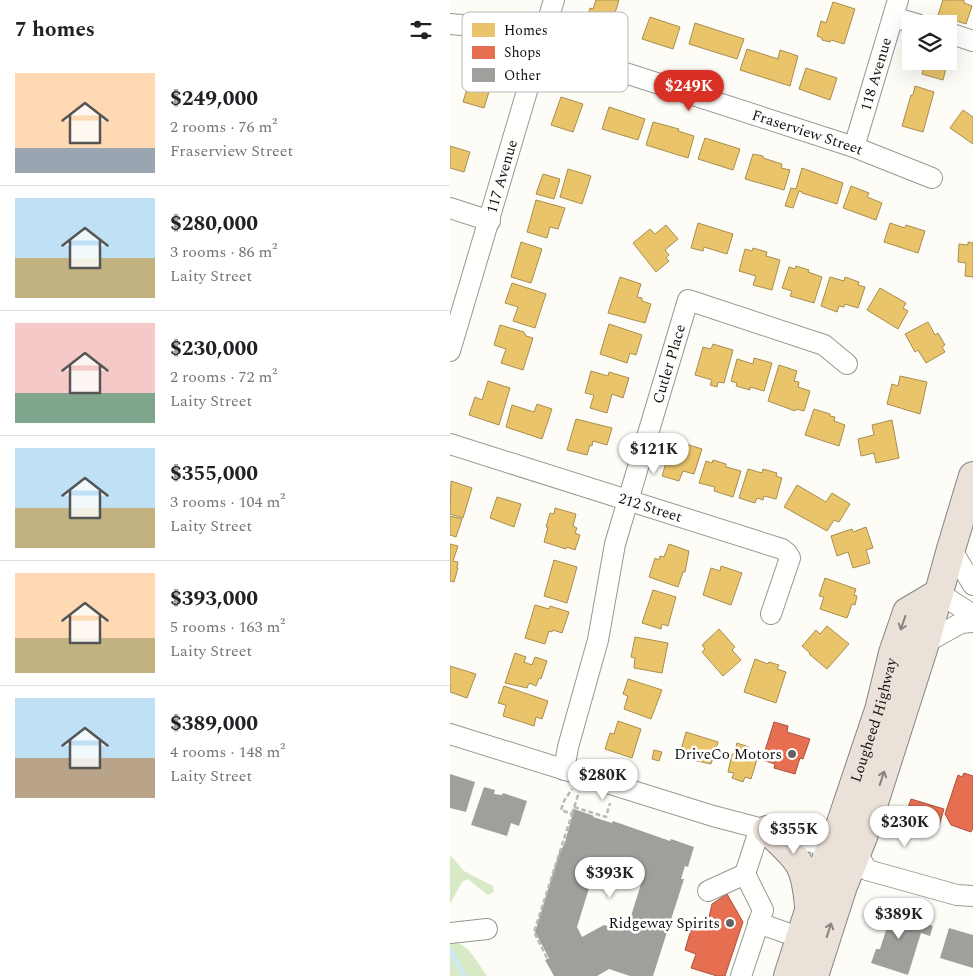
<!DOCTYPE html>
<html lang="en">
<head>
<meta charset="utf-8">
<style>
	:root { --surface:#fff; --page:#f2f2f2; --text:#202124; --muted:#757577; --line:#e0e0e0; --accent:#d93025 }
	body { margin:0; font-family:Spectral,serif; background:var(--page); color:var(--text); height:100vh; display:flex; flex-direction:column; font-size:19px; white-space:nowrap }
	* { box-sizing:border-box; margin:0 }
	p { font-size:16px; color:var(--muted) }
	.icon { flex:none; width:28px; height:28px; fill:none; stroke:currentColor; stroke-width:2; stroke-linecap:round; stroke-linejoin:round }
	.map { position:relative; flex:1; overflow:hidden }
	.details { display:flex; flex-direction:column; background:var(--surface); width:450px }
	.details>* { flex:none }
	.controls { position:absolute; left:452px; top:15px; display:grid; gap:10px }
	.controls a { display:grid; place-items:center; width:55px; height:55px; border-radius:0px; background:var(--surface); box-shadow:0 5px 20px #0002; font-size:25px }
	.price { position:absolute; translate:-50% -42px; padding:0 11px; border-radius:18px; background:#fff; color:#222; font-size:16px; line-height:32px; filter:drop-shadow(0 1px 2px #0008) }
	.price::after { content:''; position:absolute; left:50%; top:30px; width:15px; height:11px; margin-left:-8px; background:inherit; clip-path:polygon(0 0,100% 0,50% 100%) }
	.price.active { background:var(--accent); color:#fff }
	ul { padding:0; list-style:none }
	li { display:flex; align-items:center; gap:15px; height:125px; padding:0 15px }
	li+li { border-top:1px solid var(--line) }
	li span { display:grid; place-items:center; flex:none; width:140px; height:100px; border-radius:0px; color:#555 }
	li>.icon { margin-inline-start:auto }
	span .icon { width:60px; height:60px; fill:#fffc; stroke-width:1 }
	li b { font-size:21px }
	h2 { display:flex; justify-content:space-between; align-items:center; height:60px; padding:0 15px; font-size:21px }
	main { display:flex; flex:1; min-height:0 }
	.map>svg:first-child { display:block }
	.forest { fill:#d8eac5 }
	.homes { fill:#e9c46a; stroke:#a88e4f }
	.shops { fill:#e76f51; stroke:#a7533e }
	.lines { fill:none; stroke-linecap:round; stroke-linejoin:round }
	.stream { stroke:#cde8f7; stroke-width:4.5 }
	.building { fill:#a19f9c; fill-rule:evenodd }
	.minor-casing { stroke:#979795; stroke-width:22 }
	.highway-casing { stroke:#858482; stroke-width:30 }
	.path { stroke:#b9b9b8; stroke-width:2.5; stroke-dasharray:5 2.5; stroke-linecap:butt }
	.minor { stroke:#fffffe; stroke-width:20 }
	.highway { stroke:#eae1d8; stroke-width:28 }
	.oneway { stroke:#88837e }
	.poi-dot { fill:#646362; stroke:#fff; stroke-width:2 }
	.labels { text-anchor:middle; dominant-baseline:central; stroke-width:5; stroke-linejoin:round; paint-order:stroke }
	.street-label { font-size:15px; fill:#111; stroke:#fff }
	.poi-label { font-size:15px; fill:#111; stroke:#fff; text-anchor:end }
	.key { fill:#fff; stroke:#b8b8b8; stroke-width:1 }
	.key-label { font-size:14px; fill:#111 }
</style>
</head>
<body>
<main>
<section class="details">
<h2>7 homes<svg class="icon" aria-label="filters" viewBox="0 0 24 24"><path d="M4 7h16M4 17h16"/><circle cx="9" cy="7" r="2"/><circle cx="15" cy="17" r="2"/></svg></h2>
<ul>
<li><span style="background:linear-gradient(#ffd9b3 75%,#9aa5b1 0)"><svg class="icon" aria-label="home" viewBox="0 0 24 24"><path d="M3 11l9-7 9 7M6 9v11h12V9"/></svg></span><div><b>$249,000</b><p>2 rooms · 76 m²</p><p>Fraserview Street</p></div></li>
<li><span style="background:linear-gradient(#bfe0f5 60%,#c2b280 0)"><svg class="icon" aria-label="home" viewBox="0 0 24 24"><path d="M3 11l9-7 9 7M6 9v11h12V9"/></svg></span><div><b>$280,000</b><p>3 rooms · 86 m²</p><p>Laity Street</p></div></li>
<li><span style="background:linear-gradient(#f6c9c9 70%,#7fa58c 0)"><svg class="icon" aria-label="home" viewBox="0 0 24 24"><path d="M3 11l9-7 9 7M6 9v11h12V9"/></svg></span><div><b>$230,000</b><p>2 rooms · 72 m²</p><p>Laity Street</p></div></li>
<li><span style="background:linear-gradient(#bfe0f5 60%,#c2b280 0)"><svg class="icon" aria-label="home" viewBox="0 0 24 24"><path d="M3 11l9-7 9 7M6 9v11h12V9"/></svg></span><div><b>$355,000</b><p>3 rooms · 104 m²</p><p>Laity Street</p></div></li>
<li><span style="background:linear-gradient(#ffd9b3 65%,#c2b280 0)"><svg class="icon" aria-label="home" viewBox="0 0 24 24"><path d="M3 11l9-7 9 7M6 9v11h12V9"/></svg></span><div><b>$393,000</b><p>5 rooms · 163 m²</p><p>Laity Street</p></div></li>
<li><span style="background:linear-gradient(#bfe0f5 60%,#b9a48a 0)"><svg class="icon" aria-label="home" viewBox="0 0 24 24"><path d="M3 11l9-7 9 7M6 9v11h12V9"/></svg></span><div><b>$389,000</b><p>4 rooms · 148 m²</p><p>Laity Street</p></div></li>
</ul>
</section>
<div class="map">
<svg width="523" height="976" viewBox="0 0 523 976">
	<rect width="100%" height="100%" fill="#fdfcf7"/>
	<g class="forest">
		<path d="M0 855 14 871 43 886 44 892 38 895 18 879 12 882 0 904Z"/>
		<path d="M0 941C19 943 27 962 37 976H0Z"/>
	</g>
	<g class="homes">
		<path d="M146 0H169L158 36 137 29 141 17 138 16 140 8 143 9Z"/>
		<path d="M493 0H514V3L522 6 516 24 488 15Z"/>
		<path d="M383 2 405 9 394 44 381 40 380 42 372 40V38L367 36 371 21 376 23Z"/>
		<path d="M200 17 230 27 223 49 192 39Z"/>
		<path d="M245 23 294 39 287 59 239 44Z"/>
		<path d="M297 49 328 59 330 50 348 56 340 86 290 70Z"/>
		<path d="M475 61H498L493 80 472 74Z"/>
		<path d="M24 66 45 72 34 108 13 102Z"/>
		<path d="M356 68 387 78 380 100 349 89Z"/>
		<path d="M465 86 484 92 473 132 452 126 461 95H463Z"/>
		<path d="M111 97 133 104 123 132 101 125Z"/>
		<path d="M159 107 195 119 188 140 152 129Z"/>
		<path d="M513 110 523 117V144L500 128Z"/>
		<path d="M203 122 229 129 228 131 244 136 238 158 196 145Z"/>
		<path d="M255 138 290 149 283 170 248 159Z"/>
		<path d="M0 146 20 152 14 172 0 168Z"/>
		<path d="M303 154 313 156V158L332 164 331 168 340 170 334 190 295 179Z"/>
		<path d="M352 168 393 183 387 204 352 193V192L349 191 343 208 335 206 341 188 346 189Z"/>
		<path d="M118 169 141 176 132 204 110 197Z"/>
		<path d="M93 174 110 179 104 199 86 194Z"/>
		<path d="M401 186 419 193 417 197 432 203 426 220 393 208Z"/>
		<path d="M86 200 115 208 108 229 100 227 97 238 77 232Z"/>
		<path d="M248 223 283 234 277 254 254 247 253 251 241 248Z"/>
		<path d="M440 223 455 228 456 225 475 231 468 253 434 242Z"/>
		<path d="M216 225 228 239 215 250 219 255 216 258 219 261 206 272 183 243 200 229 205 234Z"/>
		<path d="M71 242 92 249 81 283 61 277Z"/>
		<path d="M518 242 523 243V277L515 276 516 263 508 262 509 244 518 245Z"/>
		<path d="M303 248 317 252 316 256 330 260 322 290 303 285 306 276 289 271 295 249 302 251Z"/>
		<path d="M346 266 359 270 358 272 372 277 364 303 340 296 342 291 332 288 339 267 345 269Z"/>
		<path d="M170 277 191 284 187 297 192 298V301L201 304 195 323 158 313Z"/>
		<path d="M380 277 394 281 395 277 409 282 408 285 415 287 408 308 395 304 394 307 389 306 387 312 371 306Z"/>
		<path d="M62 283 96 294 85 328 63 321 68 307 55 303Z"/>
		<path d="M430 288 456 303 453 308 458 311 448 329 417 310Z"/>
		<path d="M478 322 485 335 488 333 495 345 492 347 495 352 476 363 468 350 465 352 455 334Z"/>
		<path d="M159 324 192 335 186 355 180 353 177 363 150 354Z"/>
		<path d="M50 325 74 332 76 336 83 338 73 370 51 363 56 349 44 345Z"/>
		<path d="M263 344 283 350 274 383 268 382 267 387 260 385 262 380 245 375 253 347 261 349Z"/>
		<path d="M304 358 322 363 314 391 300 387V390L286 386 287 383 281 381 287 359 303 364Z"/>
		<path d="M329 365 347 371 344 381 349 382 348 387 360 391 354 411 346 409 345 411 318 401Z"/>
		<path d="M141 371 158 376 159 372 179 378 173 398 162 394 157 413 140 408 144 395 135 393Z"/>
		<path d="M450 376 477 382 470 414 437 404 442 384 448 386Z"/>
		<path d="M38 381 60 388 49 425 19 415 25 397 32 400Z"/>
		<path d="M87 404 102 409 92 439 56 427 62 405 84 412Z"/>
		<path d="M364 409 380 414V416L385 417 384 421 395 425 389 446 355 435Z"/>
		<path d="M126 419 162 428 157 445 143 441 142 446 140 445 137 455 117 450Z"/>
		<path d="M442 420 449 458 426 463 424 453 411 456 408 439 424 435 422 425Z"/>
		<path d="M223 440 252 449 244 474 233 471 229 481 212 476Z"/>
		<path d="M263 460 276 464V467L291 471 283 497 264 491 265 487 249 483 256 461 262 463Z"/>
		<path d="M298 469 312 473 313 469 327 473 326 476 332 478 326 499 314 496 313 500 307 498 305 503 289 498Z"/>
		<path d="M1 481 22 488 13 518 0 514Z"/>
		<path d="M347 485 376 502 382 493 400 504 389 522 384 520 377 531 334 507Z"/>
		<path d="M47 497 71 504 64 527 40 518Z"/>
		<path d="M105 508 126 514 123 526 127 528 125 533 130 535 125 550 117 547 116 549 94 542 98 527H96L100 513 104 514Z"/>
		<path d="M0 516 12 519 6 537 0 535Z"/>
		<path d="M416 527 423 548 416 550 420 563 403 568 398 552 387 556 381 536 402 529 403 532Z"/>
		<path d="M0 544 8 546 3 561 8 562 7 568H8L4 582 0 581Z"/>
		<path d="M219 544 239 551 235 572H233L228 587 199 577 205 558 209 560 210 556 214 557Z"/>
		<path d="M104 560 127 567 117 603 94 596Z"/>
		<path d="M271 566 292 573 281 605 253 595 261 568 270 571Z"/>
		<path d="M375 578 406 589 404 595 407 596 405 605 402 604 397 618 370 609 374 597 369 596Z"/>
		<path d="M203 590 226 597 218 626 212 624 211 629 192 623Z"/>
		<path d="M85 605 99 609 100 606 119 612 112 633 103 630 102 632 99 631 95 644 75 638Z"/>
		<path d="M377 626 399 644 377 669 359 654 360 653 352 646 366 630 370 634Z"/>
		<path d="M269 629 285 647 282 650 291 660 273 676 252 652 255 649 252 645Z"/>
		<path d="M185 637 218 643 212 673 184 668 185 658 181 657Z"/>
		<path d="M65 653 76 657 74 662 82 665 85 657 97 661 91 679 89 678 86 686 79 683 77 688 55 683Z"/>
		<path d="M305 659 318 664 319 662 329 665 327 669 336 672 326 703 294 692Z"/>
		<path d="M0 666 26 674 17 698 0 692Z"/>
		<path d="M178 679 212 690 201 719 174 709 178 696 173 694Z"/>
		<path d="M54 686 98 701 92 719 86 717 84 726 53 716 56 705 48 703Z"/>
		<path d="M168 721 191 729 182 758 155 749 160 733 164 734Z"/>
		<path d="M236 732 268 742 261 764 238 759V756L230 754Z"/>
		<path d="M287 743 299 747 298 750 309 753 301 779 295 777 293 782 282 778 284 773 278 772 282 754H284Z"/>
		<path d="M204 750 212 752 209 761 202 759Z"/>
	</g>
	<g class="shops">
		<path d="M324 722 338 726 337 732 360 739 353 759 350 758 345 774 324 768 325 764 312 760Z"/>
		<path d="M514 773 523 776V828L521 832 501 825 495 814 508 775 512 777Z"/>
		<path d="M461 799 494 809 489 826 455 816Z"/>
		<path d="M277 894 293 922 275 976H267L241 968 246 954 235 950 244 919 258 922 262 904Z"/>
	</g>
	<g class="lines">
		<path class="stream" d="M1 951 14 976"/>
	</g>
	<g class="building">
		<path d="M0 774 25 782 16 812 0 808Z"/>
		<path d="M34 787 45 790 44 794 52 795 53 793 77 801 69 826 61 823 57 836 21 825Z"/>
		<path d="M124 809 144 816 143 817 162 823 163 821 220 841 221 839 244 847 238 867 235 866 231 879H234L203 976H180L159 969 147 976H104L95 960 99 958 85 932 110 850 111 851 115 842ZM151 860 192 872 190 881H192L181 916 178 915 173 931 154 925 132 937 127 927 145 869 148 870Z"/>
		<path d="M430 905 466 917 465 921 483 926 480 936 471 933 458 975 421 963 426 949H430L438 924 426 920Z"/>
		<path d="M499 928 523 935V968L490 958Z"/>
	</g>
	<g class="lines">
		<defs>
			<g id="minor">
				<path d="M443 17 467 24"/>
				<path id="s1" d="M0 24 22 26 92 46 404 147 482 178"/>
				<path d="M499 33 523 41"/>
				<path id="s2" d="M404 147 448 0"/>
				<path d="M0 208 40 221"/>
				<path id="s3" d="M0 351 104 0"/>
				<path id="s4" d="M0 444 332 549 337 553 340 558 321 614"/>
				<path d="M501 549 523 585"/>
				<path d="M489 593 523 615"/>
				<path d="M475 643 511 623 523 622"/>
				<path d="M0 734 263 816 362 842 411 860 417 870 507 895 523 896"/>
				<path id="s5" d="M114 770 118 747 148 640 165 544 238 300 374 345 397 364"/>
				<path d="M258 891 295 874"/>
				<path d="M308 923 351 938"/>
				<path d="M0 933 37 929"/>
				<path d="M291 976 313 910 295 874 310 828"/>
			</g>
			<g id="highway">
				<path d="M317 830C349 860 355 862 359 906"/>
				<path id="s6" d="M338 976 373 867 389 829 429 710 443 653 457 612 489 593"/>
				<path d="M364 976 393 886 413 837 475 643 501 549 523 476"/>
			</g>
		</defs>
		<use href="#minor" class="minor-casing"/>
		<use href="#highway" class="highway-casing"/>
		<g class="path">
			<path d="M124 807 156 817 160 803"/>
			<path d="M122 814 129 792"/>
			<path d="M97 958 84 932 122 814 111 810 114 801 122 789"/>
		</g>
		<use href="#minor" class="minor"/>
		<use href="#highway" class="highway"/>
	</g>
	<defs><path id="oneway-shaft" d="M-6 0H5M1.5-3L5.5 0L1.5 3" fill="none" stroke-width="1.6" stroke-linecap="round" stroke-linejoin="round" transform="scale(1.25)"/></defs>
	<g class="oneway">
		<use href="#oneway-shaft" transform="translate(453 623) rotate(109)"/>
		<use href="#oneway-shaft" transform="translate(432 778) rotate(-72)"/>
		<use href="#oneway-shaft" transform="translate(379 930) rotate(-72)"/>
	</g>
	<g class="poi-dot">
		<circle cx="342" cy="754" r="5"/>
		<circle cx="280" cy="923" r="5"/>
	</g>
	<g class="labels">
		<g class="street-label">
			<text stroke="none"><textPath href="#s2" startOffset="76">118 Avenue</textPath></text>
			<text stroke="none"><textPath href="#s1" startOffset="374">Fraserview Street</textPath></text>
			<text stroke="none"><textPath href="#s3" startOffset="182">117 Avenue</textPath></text>
			<text stroke="none"><textPath href="#s5" startOffset="420">Cutler Place</textPath></text>
			<text stroke="none"><textPath href="#s4" startOffset="210">212 Street</textPath></text>
			<text stroke="none"><textPath href="#s6" startOffset="270">Lougheed Highway</textPath></text>
		</g>
		<g class="poi-label">
			<text x="332" y="754">DriveCo Motors</text>
			<text x="270" y="923">Ridgeway Spirits</text>
		</g>
	</g>
	<rect x="12" y="12" width="166" height="80" rx="8" class="key"/>
	<rect x="22" y="23" width="23" height="14" fill="#e9c46a"/>
	<rect x="22" y="46" width="23" height="13" fill="#e76f51"/>
	<rect x="22" y="68" width="23" height="14" fill="#a19f9c"/>
	<g class="key-label">
		<text x="54" y="35">Homes</text>
		<text x="54" y="57">Shops</text>
		<text x="54" y="80">Other</text>
	</g>
</svg>
<div class="controls">
<a><svg class="icon" aria-label="layers" viewBox="0 0 24 24"><path d="M12 4l9 5-9 5-9-5zM3 14l9 5 9-5"/></svg></a>
</div>
<b class="price active" style="left:239px;top:112px">$249K</b>
<b class="price" style="left:204px;top:475px">$121K</b>
<b class="price" style="left:153px;top:801px">$280K</b>
<b class="price" style="left:455px;top:848px">$230K</b>
<b class="price" style="left:344px;top:855px">$355K</b>
<b class="price" style="left:160px;top:899px">$393K</b>
<b class="price" style="left:449px;top:940px">$389K</b>
</div>
</main>
</body>
</html>
